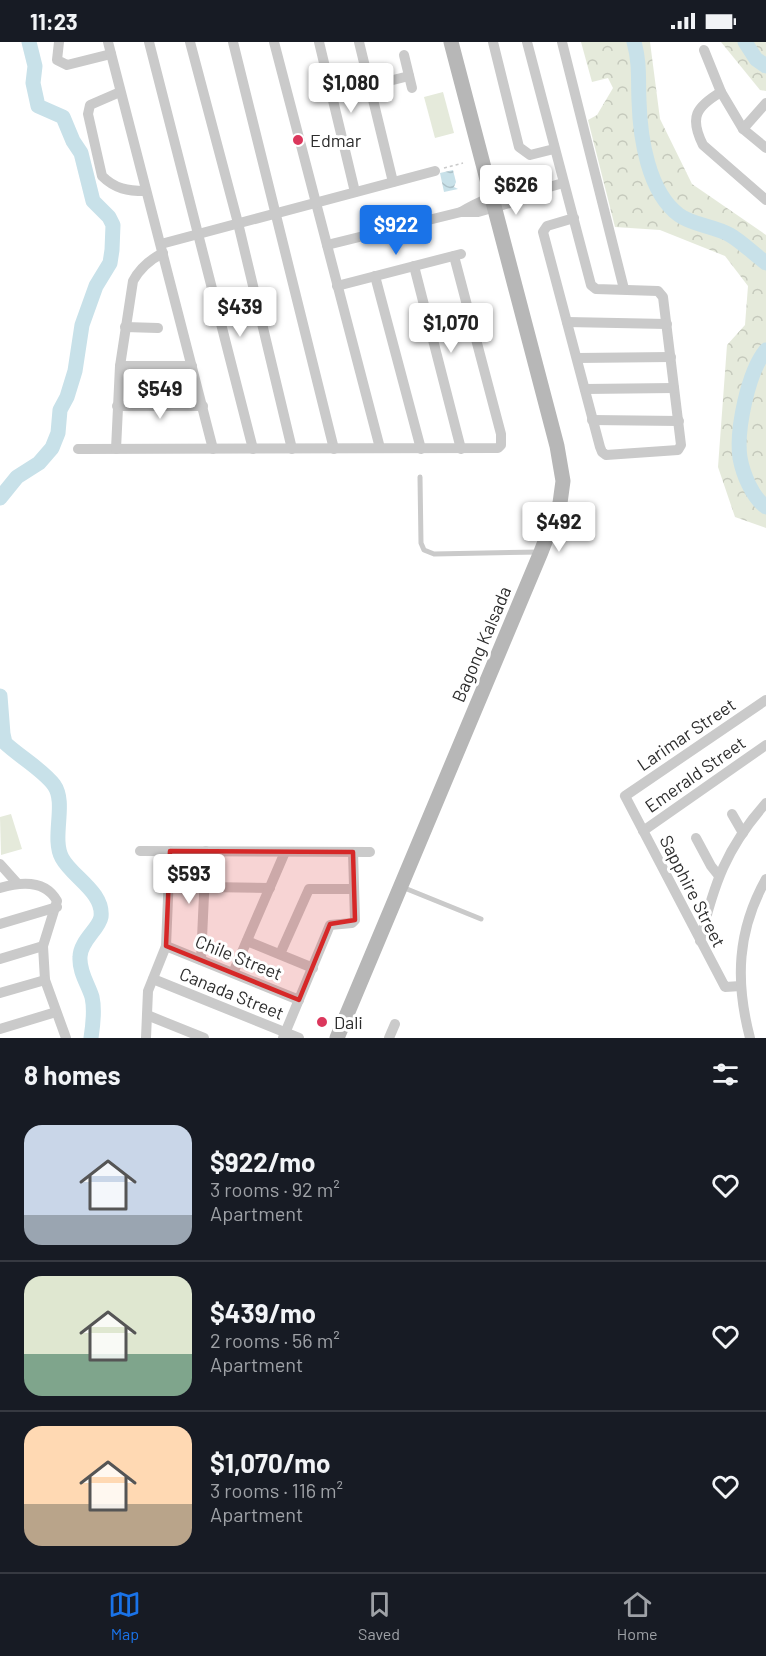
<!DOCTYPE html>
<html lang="en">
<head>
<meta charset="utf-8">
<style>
	:root { --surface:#171b24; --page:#242831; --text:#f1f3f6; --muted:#9ea1a6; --line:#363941; --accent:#1a73e8 }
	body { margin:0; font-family:Barlow,sans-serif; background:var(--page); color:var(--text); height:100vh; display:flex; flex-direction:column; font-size:22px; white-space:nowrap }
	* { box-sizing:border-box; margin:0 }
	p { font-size:20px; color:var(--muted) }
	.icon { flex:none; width:33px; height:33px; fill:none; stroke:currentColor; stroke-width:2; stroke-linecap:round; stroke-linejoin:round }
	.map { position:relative; height:996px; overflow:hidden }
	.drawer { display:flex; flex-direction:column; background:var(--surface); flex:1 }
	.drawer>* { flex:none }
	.price { position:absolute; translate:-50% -51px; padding:0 14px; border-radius:6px; background:#fff; color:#222; font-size:20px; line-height:39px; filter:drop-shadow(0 2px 3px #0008) }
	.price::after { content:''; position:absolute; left:50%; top:36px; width:18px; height:14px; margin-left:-9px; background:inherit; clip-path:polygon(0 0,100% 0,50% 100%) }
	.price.on { background:var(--accent); color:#fff }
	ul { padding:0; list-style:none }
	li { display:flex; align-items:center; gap:18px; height:150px; padding:0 24px }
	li+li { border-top:2px solid var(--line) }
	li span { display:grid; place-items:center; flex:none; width:168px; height:120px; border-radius:18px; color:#555 }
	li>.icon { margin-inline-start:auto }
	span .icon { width:72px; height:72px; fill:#fffc; stroke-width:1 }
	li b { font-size:26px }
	h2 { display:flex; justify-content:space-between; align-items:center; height:72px; padding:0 24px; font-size:26px }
	.status { display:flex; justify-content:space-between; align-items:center; height:42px; padding:0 30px; background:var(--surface); direction:ltr }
	.status svg { height:16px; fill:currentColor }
	.tabs { display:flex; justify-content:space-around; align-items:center; height:84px; border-top:2px solid var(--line); background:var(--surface); font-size:16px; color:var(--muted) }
	.tabs a { display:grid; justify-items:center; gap:3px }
	.tabs .on { color:var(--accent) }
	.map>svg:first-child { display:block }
	.grass { fill:#e5eadb }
	.forest { fill:url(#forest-crowns) }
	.water { fill:url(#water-waves) }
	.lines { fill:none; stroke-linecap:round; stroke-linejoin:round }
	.river { stroke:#c8e1e9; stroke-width:15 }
	.path { stroke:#cacaca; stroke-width:1.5; stroke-dasharray:3 3; stroke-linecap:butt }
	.lane { stroke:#cacaca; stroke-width:5 }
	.street { stroke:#cacaca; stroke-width:10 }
	.secondary { stroke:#b7b7b7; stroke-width:15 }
	.marked { fill:#d62828; fill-opacity:0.2; stroke:#d62828; stroke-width:4.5; stroke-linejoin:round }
	.poi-dot { fill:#db375c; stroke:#fff; stroke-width:2 }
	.labels { text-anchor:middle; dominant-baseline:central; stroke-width:6; stroke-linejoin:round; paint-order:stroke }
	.poi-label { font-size:18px; fill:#2d2d2d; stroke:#fff; text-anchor:start }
	.street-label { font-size:18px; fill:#2d2d2d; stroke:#fff }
</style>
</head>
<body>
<div class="status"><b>11:23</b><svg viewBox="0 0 49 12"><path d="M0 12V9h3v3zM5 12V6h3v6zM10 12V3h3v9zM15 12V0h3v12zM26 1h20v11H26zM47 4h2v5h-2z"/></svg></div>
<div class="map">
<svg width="766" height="996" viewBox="0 0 766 996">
	<defs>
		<pattern id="forest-crowns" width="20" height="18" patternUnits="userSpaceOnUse" patternTransform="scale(1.5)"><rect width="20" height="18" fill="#e5eadb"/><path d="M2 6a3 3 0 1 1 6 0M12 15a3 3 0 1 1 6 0" fill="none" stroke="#c5c9bc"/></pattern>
		<pattern id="water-waves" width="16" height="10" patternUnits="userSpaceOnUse" patternTransform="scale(1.5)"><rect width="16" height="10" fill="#c8e1e9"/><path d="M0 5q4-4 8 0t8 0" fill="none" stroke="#acc1c8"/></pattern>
	</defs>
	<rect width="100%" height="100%" fill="#fff"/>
	<g class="grass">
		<path d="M443 50 454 91 435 96 424 55Z"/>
		<path d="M11 772 22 807 1 813 0 775Z"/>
	</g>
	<g class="forest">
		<path d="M581 0H650L660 77 692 142 766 193V486L735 475 718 425 727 303 745 283 748 244 725 214 660 188 615 185 588 78 597 73 613 46 608 36 592 40Z"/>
		<path d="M721 0H766V49L760 48Z"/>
	</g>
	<path class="water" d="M453 128 456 140 454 145 458 147 444 150 440 131Z"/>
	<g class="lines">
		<g class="river">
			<path d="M634 0C640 21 638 38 639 59 640 95 648 150 679 173 692 183 715 184 730 193 742 200 754 212 766 221"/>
			<path d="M745 0 756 17 766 24"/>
			<path d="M766 308C748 330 736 388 740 416 743 432 752 455 766 465"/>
			<path d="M0 456 17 435 39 421 52 406 58 391 60 368 67 355 75 329 82 283 96 244 110 221 112 208 113 183 109 175 93 159 81 111 73 99 63 75 38 64 33 41 35 24 29 0"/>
			<path d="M0 654 3 692 5 701C20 715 43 728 54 743 67 761 51 796 62 816 72 835 104 850 101 875 99 887 80 899 80 915 79 930 88 942 92 955 95 968 93 983 91 996"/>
		</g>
		<path class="path" d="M444 126 463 121"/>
		<g class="lane">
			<path d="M420 435 421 501 424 508 434 512 540 510"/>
			<path d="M402 845 481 877"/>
		</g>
		<g class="street">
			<path d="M59 0 57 18 67 23 111 12"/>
			<path d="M108 0 213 407"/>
			<path d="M149 0 253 407"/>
			<path d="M190 0 238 181 292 407"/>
			<path d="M233 0 334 407"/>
			<path d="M274 0 380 406"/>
			<path d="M319 0 355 150"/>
			<path d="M359 0 393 140"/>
			<path d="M493 0 519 105 530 113 554 107"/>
			<path d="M527 0C548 81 570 162 591 243L596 247 658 249 663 255 681 403 678 408 606 413 602 410 600 405 543 190 547 184 574 176"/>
			<path d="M562 0 624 247"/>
			<path d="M704 8 721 50 743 87 766 106"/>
			<path d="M404 13 412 46"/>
			<path d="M369 44 409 34"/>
			<path d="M120 50 90 63 88 72 102 134C115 147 128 149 145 149"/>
			<path d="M721 50C696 65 689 75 703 103L766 158"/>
			<path d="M743 87 766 61"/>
			<path d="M461 170C479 159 501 149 522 153"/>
			<path d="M161 202 435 129"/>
			<path d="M327 203 461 170H478L513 160 522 153 563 141"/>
			<path d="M414 224 461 407"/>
			<path d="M375 234 421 407"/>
			<path d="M337 244 461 212"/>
			<path d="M567 280 667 282"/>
			<path d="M125 285 158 286"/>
			<path d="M577 316 671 315"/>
			<path d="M120 324H192"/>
			<path d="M585 347 674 346"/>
			<path d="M117 364H203"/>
			<path d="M592 378 679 379"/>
			<path d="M78 407 498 406 501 403V392L454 214"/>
			<path d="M116 407 120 324 133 239C140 226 151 217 163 211"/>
			<path d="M732 772 743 791"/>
			<path d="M643 789 766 703"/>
			<path d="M696 796 711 824 719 834"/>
			<path d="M140 809 370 810"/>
			<path d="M0 822 17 841"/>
			<path d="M205 845 270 846"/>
			<path d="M0 846C20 840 45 837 57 859L43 904 45 938 66 996"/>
			<path d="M0 882 57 865"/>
			<path d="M247 899 313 926"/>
			<path d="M700 899C714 842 726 806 766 761"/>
			<path d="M166 904 299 958"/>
			<path d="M280 912 309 847H354"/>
			<path d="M0 917 43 904"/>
			<path d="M201 918 206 809"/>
			<path d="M233 931 285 810"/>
			<path d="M153 937 299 996"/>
			<path d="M741 944 725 945 625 754 766 658"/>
			<path d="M0 951 45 938"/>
			<path d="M147 973 204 996"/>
			<path d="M0 987 56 970"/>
			<path d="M146 996 148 949 166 904 170 809"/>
			<path d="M283 996 330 883 352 881 355 878 353 810"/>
			<path d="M389 996 395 982"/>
			<path d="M750 996C735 939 737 889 766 837"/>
		</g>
		<path class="secondary" d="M337 996 541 510 560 461 563 439 557 404 451 0"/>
	</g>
	<path class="marked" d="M170 809 353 810 355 878 330 882 299 958 166 904Z"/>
	<g class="poi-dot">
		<circle cx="298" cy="98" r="6"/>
		<circle cx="322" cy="980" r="6"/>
	</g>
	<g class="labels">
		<g class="poi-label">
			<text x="310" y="98">Edmar</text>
			<text x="334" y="980">Dali</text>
		</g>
		<g class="street-label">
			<text transform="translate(481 602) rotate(-67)">Bagong Kalsada</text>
			<text transform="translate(686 692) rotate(-34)">Larimar Street</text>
			<text transform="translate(695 732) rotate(-35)">Emerald Street</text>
			<text transform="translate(693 849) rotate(63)">Sapphire Street</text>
			<text transform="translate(239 915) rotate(22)">Chile Street</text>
			<text transform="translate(232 951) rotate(22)">Canada Street</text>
		</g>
	</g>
</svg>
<b class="price" style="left:351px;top:72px">$1,080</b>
<b class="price" style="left:516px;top:174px">$626</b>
<b class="price on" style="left:396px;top:214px">$922</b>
<b class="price" style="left:240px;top:296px">$439</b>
<b class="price" style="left:451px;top:312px">$1,070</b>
<b class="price" style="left:160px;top:378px">$549</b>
<b class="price" style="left:559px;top:511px">$492</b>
<b class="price" style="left:189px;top:863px">$593</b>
</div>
<section class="drawer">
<h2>8 homes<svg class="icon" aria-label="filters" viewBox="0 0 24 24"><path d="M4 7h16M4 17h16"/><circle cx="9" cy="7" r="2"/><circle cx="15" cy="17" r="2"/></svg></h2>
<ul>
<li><span style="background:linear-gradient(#c9d6e8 75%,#9aa5b1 0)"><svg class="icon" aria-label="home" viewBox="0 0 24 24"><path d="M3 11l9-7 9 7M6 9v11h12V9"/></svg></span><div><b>$922/mo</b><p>3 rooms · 92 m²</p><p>Apartment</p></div><svg class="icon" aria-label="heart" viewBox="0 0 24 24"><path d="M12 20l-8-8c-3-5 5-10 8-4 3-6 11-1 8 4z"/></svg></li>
<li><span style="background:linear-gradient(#dfe7d0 65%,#7fa58c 0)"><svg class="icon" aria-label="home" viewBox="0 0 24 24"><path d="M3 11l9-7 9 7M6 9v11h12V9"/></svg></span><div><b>$439/mo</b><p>2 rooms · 56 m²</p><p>Apartment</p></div><svg class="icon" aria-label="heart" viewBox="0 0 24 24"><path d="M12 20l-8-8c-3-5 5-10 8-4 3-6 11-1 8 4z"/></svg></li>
<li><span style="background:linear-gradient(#ffd9b3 65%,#b9a48a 0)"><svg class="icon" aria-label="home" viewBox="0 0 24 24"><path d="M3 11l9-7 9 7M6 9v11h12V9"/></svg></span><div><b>$1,070/mo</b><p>3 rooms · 116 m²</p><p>Apartment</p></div><svg class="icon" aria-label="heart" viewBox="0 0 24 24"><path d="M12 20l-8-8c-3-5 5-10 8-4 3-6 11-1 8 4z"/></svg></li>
</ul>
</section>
<nav class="tabs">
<a class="on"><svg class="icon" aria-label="map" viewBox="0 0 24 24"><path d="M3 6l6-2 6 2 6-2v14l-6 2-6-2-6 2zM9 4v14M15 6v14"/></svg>Map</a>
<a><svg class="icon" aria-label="saved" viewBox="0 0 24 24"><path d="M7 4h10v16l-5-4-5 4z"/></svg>Saved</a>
<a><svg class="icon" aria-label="home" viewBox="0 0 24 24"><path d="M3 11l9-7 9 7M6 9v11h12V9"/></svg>Home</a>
</nav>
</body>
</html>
